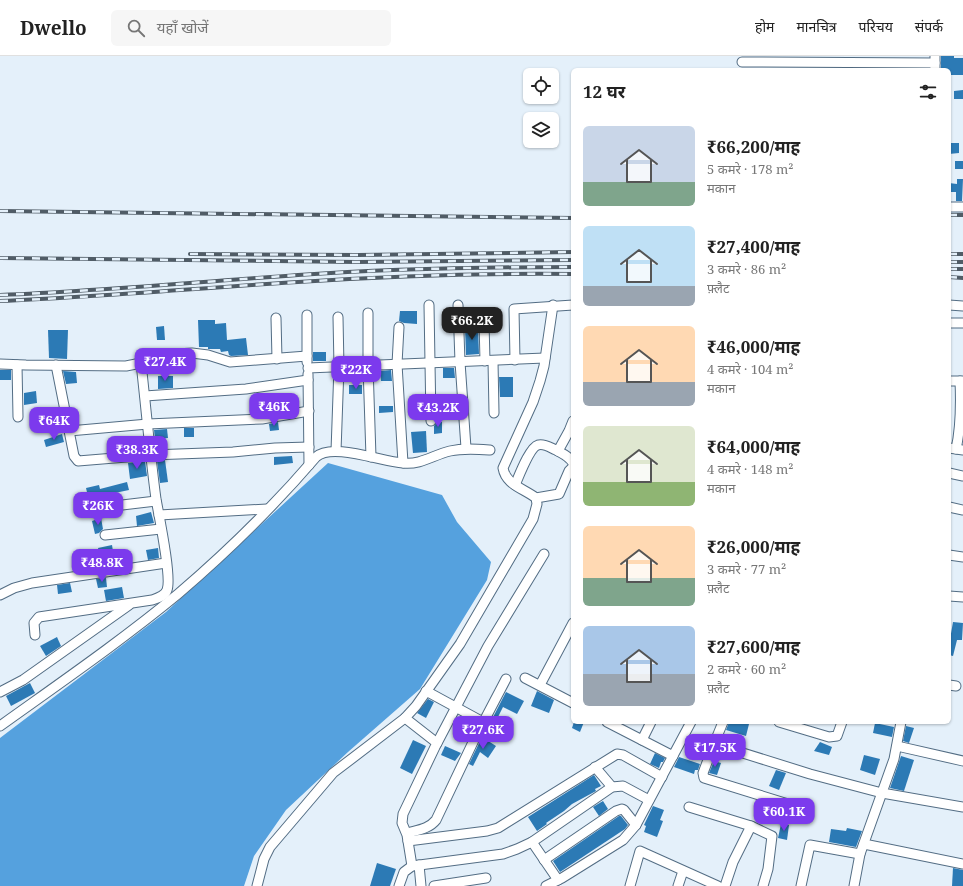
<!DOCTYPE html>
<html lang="hi">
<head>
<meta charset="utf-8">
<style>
	:root { --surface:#fff; --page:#f6f6f6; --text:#222; --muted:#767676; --line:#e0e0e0; --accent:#7c3aed }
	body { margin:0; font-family:"Noto Serif","Noto Sans Devanagari",serif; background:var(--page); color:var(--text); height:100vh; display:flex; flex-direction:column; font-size:15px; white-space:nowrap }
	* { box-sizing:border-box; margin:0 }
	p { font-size:13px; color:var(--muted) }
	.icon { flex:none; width:22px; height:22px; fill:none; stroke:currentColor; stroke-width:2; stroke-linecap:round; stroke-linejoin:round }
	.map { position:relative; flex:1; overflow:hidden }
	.sheet { position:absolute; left:571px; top:12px; width:380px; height:656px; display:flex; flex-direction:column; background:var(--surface); border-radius:6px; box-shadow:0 1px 3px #0004 }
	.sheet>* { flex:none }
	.buttons { position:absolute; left:523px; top:12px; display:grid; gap:8px }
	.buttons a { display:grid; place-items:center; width:36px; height:36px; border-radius:6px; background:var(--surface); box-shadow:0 1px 3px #0004; font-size:20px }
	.price { position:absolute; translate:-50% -34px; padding:0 9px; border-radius:8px; background:var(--accent); color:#fff; font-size:13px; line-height:26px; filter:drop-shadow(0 1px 2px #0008) }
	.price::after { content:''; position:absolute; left:50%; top:24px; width:12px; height:9px; margin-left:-6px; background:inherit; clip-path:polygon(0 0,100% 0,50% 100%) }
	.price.current { background:#222; color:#fff }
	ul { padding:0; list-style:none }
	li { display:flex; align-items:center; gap:12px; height:100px; padding:0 12px }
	li span { display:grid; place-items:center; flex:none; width:112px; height:80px; border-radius:6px; color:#555 }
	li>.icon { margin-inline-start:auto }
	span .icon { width:48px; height:48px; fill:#fffc; stroke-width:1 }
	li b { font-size:17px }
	h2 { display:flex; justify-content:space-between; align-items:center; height:48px; padding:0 12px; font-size:17px }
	header { display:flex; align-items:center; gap:24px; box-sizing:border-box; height:56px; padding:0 20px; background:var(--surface); border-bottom:1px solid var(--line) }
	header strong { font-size:19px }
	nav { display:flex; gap:22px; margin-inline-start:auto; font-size:14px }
	.search { width:280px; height:36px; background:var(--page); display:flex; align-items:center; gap:10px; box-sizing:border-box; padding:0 14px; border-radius:6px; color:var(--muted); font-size:15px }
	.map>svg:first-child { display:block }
	.water { fill:#55a1de }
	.building { fill:#2c7ab5 }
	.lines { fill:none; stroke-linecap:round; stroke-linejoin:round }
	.street-casing { stroke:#536d84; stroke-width:11 }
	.street { stroke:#fff; stroke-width:9 }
	.rail-casing { stroke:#505c66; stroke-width:4 }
	.rail { stroke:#e4f0fa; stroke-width:2.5; stroke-dasharray:8; stroke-linecap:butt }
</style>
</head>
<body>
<header>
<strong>Dwello</strong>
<div class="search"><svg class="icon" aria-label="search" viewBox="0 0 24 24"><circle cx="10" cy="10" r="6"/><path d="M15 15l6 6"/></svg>यहाँ खोजें</div>
<nav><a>होम</a><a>मानचित्र</a><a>परिचय</a><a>संपर्क</a></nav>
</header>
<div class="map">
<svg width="963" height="830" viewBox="0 0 963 830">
	<rect width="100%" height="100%" fill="#e4f0fa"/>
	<path class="water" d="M328 407 442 439 457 466 491 506 487 524 420 633 348 696 286 754 254 800 244 830H0V682L166 556Z"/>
	<g class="building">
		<path d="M941 0H954V2H963V19H949V14H941Z"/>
		<path d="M963 34V43H954V35Z"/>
		<path d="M949 87H959V97L949 98Z"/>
		<rect x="955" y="105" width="8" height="8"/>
		<path d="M957 123H963L962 145H956V136H949V127L957 128Z"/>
		<path d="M400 255H417V268L404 267 399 265Z"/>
		<path d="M198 264H215V268L226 267 227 284 246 282 248 299 231 300 229 299 228 295 221 296 220 293H208V291H199Z"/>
		<path d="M164 270 165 284H157L156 271Z"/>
		<path d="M478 271 479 298 466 299 465 272Z"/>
		<path d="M48 274H68L67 303 49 302Z"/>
		<rect x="313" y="296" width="13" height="9"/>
		<path d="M443 312H454L455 322H443Z"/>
		<rect x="0" y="314" width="11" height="10"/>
		<path d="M391 314 392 325H381L380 315Z"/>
		<path d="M63 315 76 316 77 327 66 328Z"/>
		<path d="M158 320H173V332L158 333Z"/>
		<path d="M499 321H513V341H500Z"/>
		<rect x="349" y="329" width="13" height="9"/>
		<path d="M36 335 37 347 24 349V337Z"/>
		<path d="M379 350H393V356L379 357Z"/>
		<path d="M278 366 279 374 270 375 269 368Z"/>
		<path d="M437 366H442V377L434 378V370Z"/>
		<rect x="184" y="372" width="10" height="9"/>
		<path d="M167 373 168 382 155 383 154 374Z"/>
		<path d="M426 375 427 396 413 397 411 376Z"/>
		<path d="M62 378 64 386 46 391 44 384Z"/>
		<path d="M292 400 293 407 274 409V401Z"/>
		<path d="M165 404 168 426 160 427 157 405Z"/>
		<path d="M145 405 147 420 130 423 128 407Z"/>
		<path d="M127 426 129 434 110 438 112 442 90 449 86 432 99 429 100 433Z"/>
		<path d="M151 456 154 467 137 470 136 460Z"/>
		<path d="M101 462 103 473 99 477 95 478 92 465Z"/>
		<path d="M112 489 115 508 102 510 98 492Z"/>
		<path d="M158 492 159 502 148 504 146 494Z"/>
		<path d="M106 522 107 531 98 532 96 523Z"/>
		<path d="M70 527 72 536 58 538 57 529Z"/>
		<path d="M122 531 124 542 106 545 104 534Z"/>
		<path d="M953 566 963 567 962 584H957L953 600 949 599V589Z"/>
		<path d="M57 581 61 590 46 600 40 590Z"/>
		<path d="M30 627 35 637 11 650 6 640Z"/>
		<path d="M537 635 554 644 549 657 531 650Z"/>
		<path d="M506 636 524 645 517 658 503 651 494 669 490 667Z"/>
		<path d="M428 643 434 646 426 662 417 657Z"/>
		<path d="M462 662 475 668 471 676 459 671Z"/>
		<path d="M574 666H584L580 676 572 672Z"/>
		<path d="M729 666H742L749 668 746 680 726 674Z"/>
		<path d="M875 667 894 671 892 681 873 677Z"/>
		<path d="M906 670 914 672 909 687 903 685Z"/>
		<path d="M482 681 496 690 488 702 480 696 473 710 469 708Z"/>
		<path d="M413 684 426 690 412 718 400 712Z"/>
		<path d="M820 686 832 691 829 699 814 695Z"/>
		<path d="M445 690 461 697 455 705 441 699Z"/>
		<path d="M655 697 665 702 663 706H661L659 712 650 708Z"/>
		<path d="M864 699 880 703 875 719 860 714Z"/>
		<path d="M901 700 914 704 904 735 890 732Z"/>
		<path d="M679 701 700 708 698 714H695L694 718 674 711Z"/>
		<path d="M714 705 721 707 717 719 709 717Z"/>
		<path d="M776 714 786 717 779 734 769 730Z"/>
		<path d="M594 719 601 730 595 733 596 735 572 748 564 755 546 767 547 768 537 775 528 761Z"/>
		<path d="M603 745 608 753 599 760 593 751Z"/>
		<path d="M653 750 664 754 660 764 663 765 657 781 644 776 646 770 644 769Z"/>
		<path d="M619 760H621L628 769 625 773 560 816 553 805Z"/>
		<path d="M781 768 789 769 787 784 778 782Z"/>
		<path d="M847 772 862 775 856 791 829 786 831 773 846 775Z"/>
		<path d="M377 807 396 813 390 830H370Z"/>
		<path d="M953 812 963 814V830H952Z"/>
	</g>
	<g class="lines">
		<defs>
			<g id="street">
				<path d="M742 6 935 7"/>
				<path d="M935 14V0"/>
				<path d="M949 151H963"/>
				<path d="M429 249 431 365"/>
				<path d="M458 249 460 306 466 392"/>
				<path d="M949 249 963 250"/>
				<path d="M368 257V310L371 401"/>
				<path d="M307 259V306"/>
				<path d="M276 262 277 303"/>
				<path d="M484 266 485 305"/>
				<path d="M949 267H963"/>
				<path d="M399 271 397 308 403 407"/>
				<path d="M515 304 514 253 573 249"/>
				<path d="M493 305 494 357"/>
				<path d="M0 308 26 309 126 310 141 307 163 299 192 297 208 299 230 306 307 300"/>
				<path d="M17 309 18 361"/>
				<path d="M56 309 74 400 78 405 151 399 233 396 275 392 309 391"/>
				<path d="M308 312 545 302"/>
				<path d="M308 318 309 409"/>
				<path d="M949 325H963"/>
				<path d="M145 340 246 333 308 324"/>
				<path d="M69 375 148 368 262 363 309 355"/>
				<path d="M949 392 963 394"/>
				<path d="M956 393C961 371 961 348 960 325"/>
				<path d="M336 395 339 311 338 261"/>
				<path d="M558 395 569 375 573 365"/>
				<path d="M949 417 963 420"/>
				<path d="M515 429C519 420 530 391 538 389 544 387 551 392 556 394 563 398 569 400 573 407"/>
				<path d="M536 442 559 438 569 415 573 411"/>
				<path d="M949 451 963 454"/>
				<path d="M97 452 156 445"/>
				<path d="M159 459 267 453"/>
				<path d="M105 479 161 473"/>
				<path d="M949 499 963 501"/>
				<path d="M0 539 14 532 32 527 166 507"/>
				<path d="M949 540 963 541"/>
				<path d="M35 579 34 567 39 561 152 544C158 542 165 540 167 534 172 522 159 460 156 443 150 398 146 352 141 307"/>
				<path d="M525 622 573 647"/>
				<path d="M540 629 573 567"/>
				<path d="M949 629 956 630"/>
				<path d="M426 635 483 666"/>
				<path d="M0 636 23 624 129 549"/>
				<path d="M405 662 437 687"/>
				<path d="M607 666 673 700"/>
				<path d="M723 666 714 688 810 718 882 737 963 751"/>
				<path d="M779 666 829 681 837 680 842 666"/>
				<path d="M0 670C60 627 121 585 178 538 227 496 274 450 316 401 332 386 382 406 403 407 421 409 433 399 450 395 463 392 476 393 490 394"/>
				<path d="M642 684 651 666"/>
				<path d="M714 688 703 717 704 722 801 752"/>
				<path d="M897 690 963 705"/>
				<path d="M595 711 612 731"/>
				<path d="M689 751 751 770 772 780 768 813 763 830"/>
				<path d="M407 777C417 774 429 773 436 764L474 684 506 623"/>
				<path d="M408 785 487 775 498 772 617 698 623 699 662 721"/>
				<path d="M532 786 558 824"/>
				<path d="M864 788 963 808"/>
				<path d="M544 804 616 755 622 753 624 754 636 769"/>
				<path d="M419 809 421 830"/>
				<path d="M412 810 407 779 402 767 403 758 435 691 488 590 544 498"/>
				<path d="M257 830 264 803 270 791 333 717 405 662 416 650 460 588 533 463 537 448 536 442C523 432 506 429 503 412L533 346 540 325 544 310 553 249"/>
				<path d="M399 830 404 816 412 810 503 798 517 793 532 786 612 731 623 730 649 744"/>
				<path d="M434 830 486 822"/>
				<path d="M546 830 562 822 623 784 636 769 691 666"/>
				<path d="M630 830 640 795 718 830"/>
				<path d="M678 830 683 815"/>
				<path d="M725 830 733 806 751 770"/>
				<path d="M801 830 810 789 860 798"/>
				<path d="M854 830 860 798 894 703 901 666"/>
			</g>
		</defs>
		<use href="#street" class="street-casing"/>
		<use href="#street" class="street"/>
		<defs>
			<g id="rail">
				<path d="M0 155 573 162"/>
				<path d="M949 159H963"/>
				<path d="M190 198 358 199 573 196"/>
				<path d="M949 198H963"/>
				<path d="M0 202 357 206 573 204"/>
				<path d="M949 206H963"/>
				<path d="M949 213H963"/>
				<path d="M949 221 963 222"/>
				<path d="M0 239C100 235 199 226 298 219 390 213 481 211 573 211"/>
				<path d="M0 245C100 241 199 232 298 226 390 220 482 217 573 218"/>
			</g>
		</defs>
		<use href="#rail" class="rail-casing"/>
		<use href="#rail" class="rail"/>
	</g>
</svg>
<div class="buttons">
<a><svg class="icon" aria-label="locate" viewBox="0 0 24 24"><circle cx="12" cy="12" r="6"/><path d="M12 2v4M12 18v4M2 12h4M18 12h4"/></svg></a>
<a><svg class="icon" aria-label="layers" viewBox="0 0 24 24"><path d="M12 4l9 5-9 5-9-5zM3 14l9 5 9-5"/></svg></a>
</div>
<b class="price current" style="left:472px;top:285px">₹66.2K</b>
<b class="price" style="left:165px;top:326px">₹27.4K</b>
<b class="price" style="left:356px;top:334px">₹22K</b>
<b class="price" style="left:274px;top:371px">₹46K</b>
<b class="price" style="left:438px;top:372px">₹43.2K</b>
<b class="price" style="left:54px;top:385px">₹64K</b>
<b class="price" style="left:137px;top:414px">₹38.3K</b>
<b class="price" style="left:98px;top:470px">₹26K</b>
<b class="price" style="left:102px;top:527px">₹48.8K</b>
<b class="price" style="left:483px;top:694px">₹27.6K</b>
<b class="price" style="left:715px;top:712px">₹17.5K</b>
<b class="price" style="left:784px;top:776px">₹60.1K</b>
<section class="sheet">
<h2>12 घर<svg class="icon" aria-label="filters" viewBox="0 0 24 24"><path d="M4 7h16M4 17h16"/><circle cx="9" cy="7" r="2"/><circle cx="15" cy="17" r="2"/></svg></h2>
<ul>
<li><span style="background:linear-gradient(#c9d6e8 70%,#7fa58c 0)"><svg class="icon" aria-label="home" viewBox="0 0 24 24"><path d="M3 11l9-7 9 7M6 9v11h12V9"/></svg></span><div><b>₹66,200/माह</b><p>5 कमरे · 178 m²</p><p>मकान</p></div></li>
<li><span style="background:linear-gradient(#bfe0f5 75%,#9aa5b1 0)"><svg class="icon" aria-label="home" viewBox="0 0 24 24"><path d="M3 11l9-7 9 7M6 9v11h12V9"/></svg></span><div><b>₹27,400/माह</b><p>3 कमरे · 86 m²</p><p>फ़्लैट</p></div></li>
<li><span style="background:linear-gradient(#ffd9b3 70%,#9aa5b1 0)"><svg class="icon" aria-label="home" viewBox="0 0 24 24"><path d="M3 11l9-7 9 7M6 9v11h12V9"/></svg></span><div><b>₹46,000/माह</b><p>4 कमरे · 104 m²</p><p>मकान</p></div></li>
<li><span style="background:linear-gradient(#dfe7d0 70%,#8fb573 0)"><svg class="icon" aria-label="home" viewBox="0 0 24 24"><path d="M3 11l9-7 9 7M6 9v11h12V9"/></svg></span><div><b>₹64,000/माह</b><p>4 कमरे · 148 m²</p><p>मकान</p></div></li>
<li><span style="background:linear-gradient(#ffd9b3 65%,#7fa58c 0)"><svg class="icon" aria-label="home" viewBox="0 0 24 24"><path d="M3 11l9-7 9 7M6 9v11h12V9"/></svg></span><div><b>₹26,000/माह</b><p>3 कमरे · 77 m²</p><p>फ़्लैट</p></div></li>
<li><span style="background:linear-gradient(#a9c7e8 60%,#9aa5b1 0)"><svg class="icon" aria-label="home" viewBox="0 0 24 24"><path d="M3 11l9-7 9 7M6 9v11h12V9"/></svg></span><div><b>₹27,600/माह</b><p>2 कमरे · 60 m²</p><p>फ़्लैट</p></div></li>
</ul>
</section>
</div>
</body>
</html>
